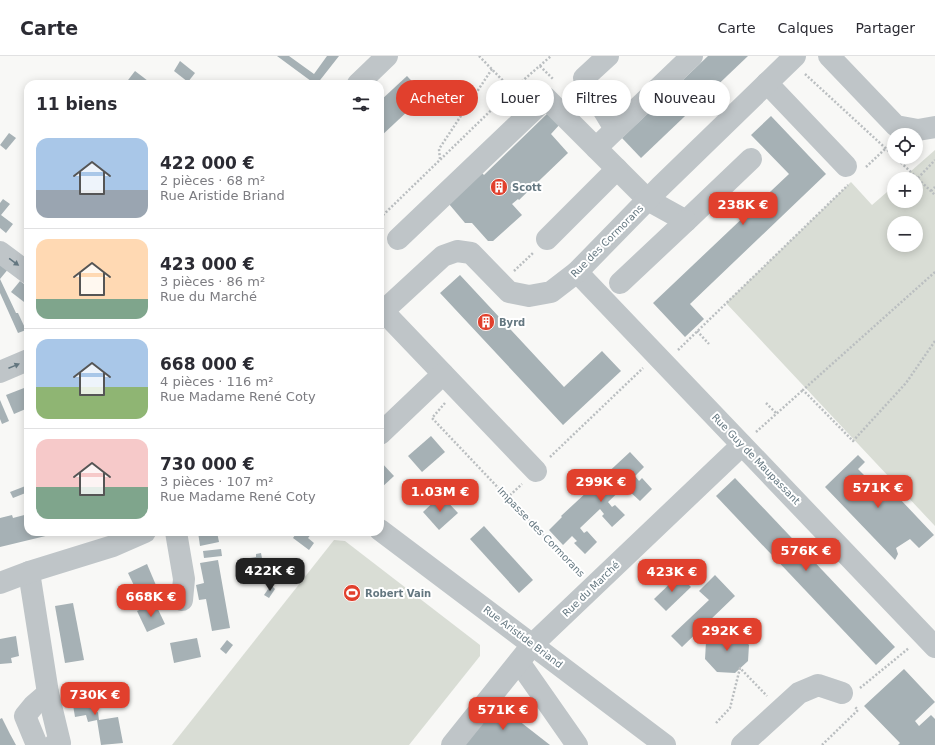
<!DOCTYPE html>
<html lang="fr">
<head>
<meta charset="utf-8">
<style>
	:root { --surface:#fff; --page:#f2f2f3; --text:#2b2b33; --muted:#7c7c81; --line:#e1e1e2; --accent:#e1402d }
	body { margin:0; font-family:"DejaVu Sans",sans-serif; background:var(--page); color:var(--text); height:100vh; display:flex; flex-direction:column; font-size:15px; white-space:nowrap }
	* { box-sizing:border-box; margin:0 }
	p { font-size:13px; color:var(--muted) }
	.icon { flex:none; width:22px; height:22px; fill:none; stroke:currentColor; stroke-width:2; stroke-linecap:round; stroke-linejoin:round }
	.map { position:relative; flex:1; overflow:hidden }
	.drawer { position:absolute; left:24px; top:24px; width:360px; height:456px; display:flex; flex-direction:column; background:var(--surface); border-radius:12px; box-shadow:0 2px 10px #0003 }
	.drawer>* { flex:none }
	.guide { position:absolute; left:396px; top:24px; width:380px; height:36px; display:flex; gap:8px }
	.fabs { position:absolute; left:887px; top:72px; display:grid; gap:8px }
	.fabs a { display:grid; place-items:center; width:36px; height:36px; border-radius:50%; background:var(--surface); box-shadow:0 2px 10px #0003; font-size:20px }
	.price { position:absolute; translate:-50% -34px; padding:0 9px; border-radius:8px; background:var(--accent); color:#fff; font-size:13px; line-height:26px; filter:drop-shadow(0 1px 2px #0008) }
	.price::after { content:''; position:absolute; left:50%; top:24px; width:12px; height:9px; margin-left:-6px; background:inherit; clip-path:polygon(0 0,100% 0,50% 100%) }
	.price.on { background:#222; color:#fff }
	ul { padding:0; list-style:none }
	li { display:flex; align-items:center; gap:12px; height:100px; padding:0 12px }
	li+li { border-top:1px solid var(--line) }
	li span { display:grid; place-items:center; flex:none; width:112px; height:80px; border-radius:12px; color:#555 }
	li>.icon { margin-inline-start:auto }
	span .icon { width:48px; height:48px; fill:#fffc; stroke-width:1 }
	li b { font-size:17px }
	h2 { display:flex; justify-content:space-between; align-items:center; height:48px; padding:0 12px; font-size:17px }
	.tag { padding:0 14px; border-radius:18px; background:var(--surface); box-shadow:0 2px 10px #0003; font-size:14px; line-height:36px }
	.tag.on { background:var(--accent); color:#fff }
	header { display:flex; align-items:center; gap:24px; box-sizing:border-box; height:56px; padding:0 20px; background:var(--surface); border-bottom:1px solid var(--line) }
	header strong { font-size:19px }
	nav { display:flex; gap:22px; margin-inline-start:auto; font-size:14px }
	.map>svg:first-child { display:block }
	.green { fill:#d9ddd5; fill-rule:evenodd }
	.building { fill:#a6b1b5 }
	.lines { fill:none; stroke-linecap:round; stroke-linejoin:round }
	.path { stroke:#babec0; stroke-width:2.5; stroke-dasharray:2 2; stroke-linecap:butt }
	.minor { stroke:#bfc5c8; stroke-width:22 }
	.oneway { fill:#647780 }
	.labels { text-anchor:middle; dominant-baseline:central; stroke-width:4; stroke-linejoin:round; paint-order:stroke }
	.poi-label { font-size:10px; font-weight:bold; fill:#647780; stroke:#fff; text-anchor:start }
	.street-label { font-size:10px; fill:#647780; stroke:#fff }
</style>
</head>
<body>
<header>
<strong>Carte</strong>
<nav><a>Carte</a><a>Calques</a><a>Partager</a></nav>
</header>
<div class="map">
<svg width="935" height="689" viewBox="0 0 935 689">
	<rect width="100%" height="100%" fill="#f8f8f6"/>
	<g class="green">
		<path d="M935 94V470L726 247 851 126 872 149 894 130V145H916V123H902ZM894 167H916V189H894Z"/>
		<path d="M334 484 345 485 480 589V600L409 689H172Z"/>
	</g>
	<g class="building">
		<path d="M277 0H289L314 18 327 0H339L317 28H315Z"/>
		<path d="M708 0H748L641 102 622 82Z"/>
		<path d="M180 5 195 17 188 26 174 15Z"/>
		<path d="M135 15 152 28H125Z"/>
		<path d="M407 20 425 39 380 81V45Z"/>
		<path d="M550 55 561 67 551 78 568 97 519 144 518 143 512 148 522 159 493 185H488L472 167H465L449 148 481 116 484 119Z"/>
		<path d="M771 60 826 118 690 248 704 263 685 281 653 247 789 118 751 79Z"/>
		<path d="M9 77 16 82 6 94 0 89Z"/>
		<path d="M3 143 10 148 1 159 13 168 6 177 0 172V147Z"/>
		<path d="M0 206 9 212 0 223 16 257H18L26 274 18 277 0 237Z"/>
		<path d="M460 219 564 331 602 295 621 315 563 369 440 237Z"/>
		<path d="M20 225 28 231V249L11 236Z"/>
		<path d="M24 332 28 343V352L14 358 6 339Z"/>
		<path d="M0 344 9 365 2 368 0 363Z"/>
		<path d="M431 380 445 396 422 416 408 400Z"/>
		<path d="M630 396 644 411 635 420 639 425 642 422 652 433 640 445 629 435 632 432 627 428 608 446 612 451 615 449 625 459 612 471 602 460 604 458 600 453 580 472 584 477 587 475 597 486 585 498 574 487 577 485 572 480 563 489 549 474 562 461 561 460Z"/>
		<path d="M858 399 865 406 858 413 871 426 874 424 878 428 882 424 934 479 919 492 910 483 896 492 898 498 895 504 825 431Z"/>
		<path d="M380 405 394 420 380 433Z"/>
		<path d="M735 422 895 591 876 609 716 440Z"/>
		<path d="M28 429V436L13 442 10 436Z"/>
		<path d="M441 439 458 457 439 474 423 456Z"/>
		<path d="M28 458V476L58 477 0 491V462L12 459 13 462Z"/>
		<path d="M484 470 533 524 519 537 470 483Z"/>
		<path d="M198 476H217L219 486 200 490Z"/>
		<path d="M297 476H313L308 482 314 487 309 494 293 482Z"/>
		<path d="M221 493 222 500 204 502 203 495Z"/>
		<path d="M261 497 264 513 259 514V516L252 518 250 502 256 501V498Z"/>
		<path d="M218 504 230 572 212 575 206 543 199 544 196 529 204 527 200 507Z"/>
		<path d="M147 508 158 534 140 542 128 517Z"/>
		<path d="M679 519 691 531 666 555 654 543Z"/>
		<path d="M715 519 735 540 682 591 671 580 709 544 699 535Z"/>
		<path d="M271 529 275 533 269 542 264 539Z"/>
		<path d="M73 547 84 604 65 607 55 550Z"/>
		<path d="M155 547 165 568 147 576 137 555Z"/>
		<path d="M719 575H737L749 589 748 605 735 617 717 616 705 603 706 586Z"/>
		<path d="M16 580 19 600 11 602 12 607 0 608V583Z"/>
		<path d="M197 582 201 601 174 607 170 587Z"/>
		<path d="M227 584 233 589 226 598 220 593Z"/>
		<path d="M904 613 935 646 915 665 919 670 931 659 935 663V689H898L900 687 864 650Z"/>
		<path d="M89 628 94 657 98 656 99 664 118 661 123 687 101 689 97 664 88 666 86 659 75 661 70 631Z"/>
		<path d="M496 647 550 689H463Z"/>
		<path d="M2 662 10 678 16 689H0V663Z"/>
	</g>
	<g class="lines">
		<g class="path">
			<path d="M479 0 512 34 551 0"/>
			<path d="M540 10 554 24"/>
			<path d="M805 18 894 100"/>
			<path d="M895 101 935 139"/>
			<path d="M440 103 439 93 492 13"/>
			<path d="M866 111 886 92"/>
			<path d="M918 122 935 104"/>
			<path d="M931 135 935 131"/>
			<path d="M380 162 512 34"/>
			<path d="M514 215 534 196"/>
			<path d="M935 216 803 334 853 385 906 327 935 285"/>
			<path d="M697 275 709 288"/>
			<path d="M678 294 848 129"/>
			<path d="M445 347 432 362 580 518"/>
			<path d="M766 347 777 358"/>
			<path d="M756 376 803 334"/>
			<path d="M550 401 643 312"/>
			<path d="M507 442 522 428"/>
			<path d="M860 632 909 592"/>
			<path d="M716 667 730 652 740 612 767 640"/>
			<path d="M822 689 858 654 855 651"/>
		</g>
		<g class="minor">
			<path d="M608 0 584 22 615 73"/>
			<path d="M829 0 896 70 918 74 935 71"/>
			<path d="M767 27 846 110"/>
			<path d="M358 28 387 0"/>
			<path d="M596 92 692 0"/>
			<path d="M398 183 546 42 648 144 686 165 751 103"/>
			<path d="M547 183 617 113"/>
			<path d="M0 196 28 217"/>
			<path d="M577 216 935 591"/>
			<path d="M620 227 686 165"/>
			<path d="M383 255 536 415"/>
			<path d="M380 258 443 200 457 195 471 197 509 236 529 240 551 236 577 216 660 131 795 0"/>
			<path d="M0 316 28 304"/>
			<path d="M380 378 443 318"/>
			<path d="M380 474 665 689"/>
			<path d="M176 476 184 523 182 544"/>
			<path d="M29 516 48 637 60 687 54 689"/>
			<path d="M0 527 29 516 113 490 145 476"/>
			<path d="M519 606 577 689"/>
			<path d="M37 689 25 660 34 649 48 637"/>
			<path d="M452 689 533 588 742 389"/>
			<path d="M742 689 799 637 818 629 842 637"/>
		</g>
	</g>
	<defs><path id="oneway-solid" d="M-6-.8H1V-3.2L6.5 0L1 3.2V.8H-6Z"/></defs>
	<g class="oneway">
		<use href="#oneway-solid" transform="translate(14 206) rotate(36)"/>
		<use href="#oneway-solid" transform="translate(14 310) rotate(-22)"/>
	</g>
	<defs>
		<symbol id="building-disc" viewBox="-11 -11 22 22"><circle r="9.5" fill="#e1402d" stroke="#fff"/><path d="M-4-6H4V6H1V3H-1V6H-4ZM-2.5-4.3h1.7v1.8h-1.7ZM.8-4.3h1.7v1.8H.8ZM-2.5-1h1.7V.8h-1.7ZM.8-1h1.7V.8H.8Z" fill="#fff"/></symbol>
		<symbol id="stadium-disc" viewBox="-11 -11 22 22"><circle r="9.5" fill="#e1402d" stroke="#fff"/><path d="M0-5a6.5 5 0 1 0 0 10a6.5 5 0 1 0 0-10ZM-3.5-1.8h7v3.6h-7Z" fill="#fff"/></symbol>
	</defs>
	<g fill-rule="evenodd">
		<use href="#building-disc" x="489" y="121" width="20" height="20"/>
		<use href="#building-disc" x="476" y="256" width="20" height="20"/>
		<use href="#stadium-disc" x="342" y="527" width="20" height="20"/>
	</g>
	<g class="labels">
		<g class="poi-label">
			<text x="512" y="131">Scott</text>
			<text x="499" y="266">Byrd</text>
			<text x="365" y="537">Robert Vain</text>
		</g>
		<g class="street-label">
			<text transform="translate(607 185) rotate(-45)">Rue des Cormorans</text>
			<text transform="translate(756 403) rotate(46)">Rue Guy de Maupassant</text>
			<text transform="translate(541 476) rotate(46)">Impasse des Cormorans</text>
			<text transform="translate(591 533) rotate(-44)">Rue du Marché</text>
			<text transform="translate(523 581) rotate(37)">Rue Aristide Briand</text>
		</g>
	</g>
</svg>
<div class="fabs">
<a><svg class="icon" aria-label="locate" viewBox="0 0 24 24"><circle cx="12" cy="12" r="6"/><path d="M12 2v4M12 18v4M2 12h4M18 12h4"/></svg></a>
<a>+</a>
<a>−</a>
</div>
<b class="price" style="left:743px;top:170px">238K €</b>
<b class="price" style="left:601px;top:447px">299K €</b>
<b class="price" style="left:878px;top:453px">571K €</b>
<b class="price" style="left:440px;top:457px">1.03M €</b>
<b class="price" style="left:806px;top:516px">576K €</b>
<b class="price on" style="left:270px;top:536px">422K €</b>
<b class="price" style="left:672px;top:537px">423K €</b>
<b class="price" style="left:151px;top:562px">668K €</b>
<b class="price" style="left:727px;top:596px">292K €</b>
<b class="price" style="left:95px;top:660px">730K €</b>
<b class="price" style="left:503px;top:675px">571K €</b>
<div class="guide">
<a class="tag on">Acheter</a>
<a class="tag">Louer</a>
<a class="tag">Filtres</a>
<a class="tag">Nouveau</a>
</div>
<section class="drawer">
<h2>11 biens<svg class="icon" aria-label="filters" viewBox="0 0 24 24"><path d="M4 7h16M4 17h16"/><circle cx="9" cy="7" r="2"/><circle cx="15" cy="17" r="2"/></svg></h2>
<ul>
<li><span style="background:linear-gradient(#a9c7e8 65%,#9aa5b1 0)"><svg class="icon" aria-label="home" viewBox="0 0 24 24"><path d="M3 11l9-7 9 7M6 9v11h12V9"/></svg></span><div><b>422 000 €</b><p>2 pièces · 68 m²</p><p>Rue Aristide Briand</p></div></li>
<li><span style="background:linear-gradient(#ffd9b3 75%,#7fa58c 0)"><svg class="icon" aria-label="home" viewBox="0 0 24 24"><path d="M3 11l9-7 9 7M6 9v11h12V9"/></svg></span><div><b>423 000 €</b><p>3 pièces · 86 m²</p><p>Rue du Marché</p></div></li>
<li><span style="background:linear-gradient(#a9c7e8 60%,#8fb573 0)"><svg class="icon" aria-label="home" viewBox="0 0 24 24"><path d="M3 11l9-7 9 7M6 9v11h12V9"/></svg></span><div><b>668 000 €</b><p>4 pièces · 116 m²</p><p>Rue Madame René Coty</p></div></li>
<li><span style="background:linear-gradient(#f6c9c9 60%,#7fa58c 0)"><svg class="icon" aria-label="home" viewBox="0 0 24 24"><path d="M3 11l9-7 9 7M6 9v11h12V9"/></svg></span><div><b>730 000 €</b><p>3 pièces · 107 m²</p><p>Rue Madame René Coty</p></div></li>
</ul>
</section>
</div>
</body>
</html>
